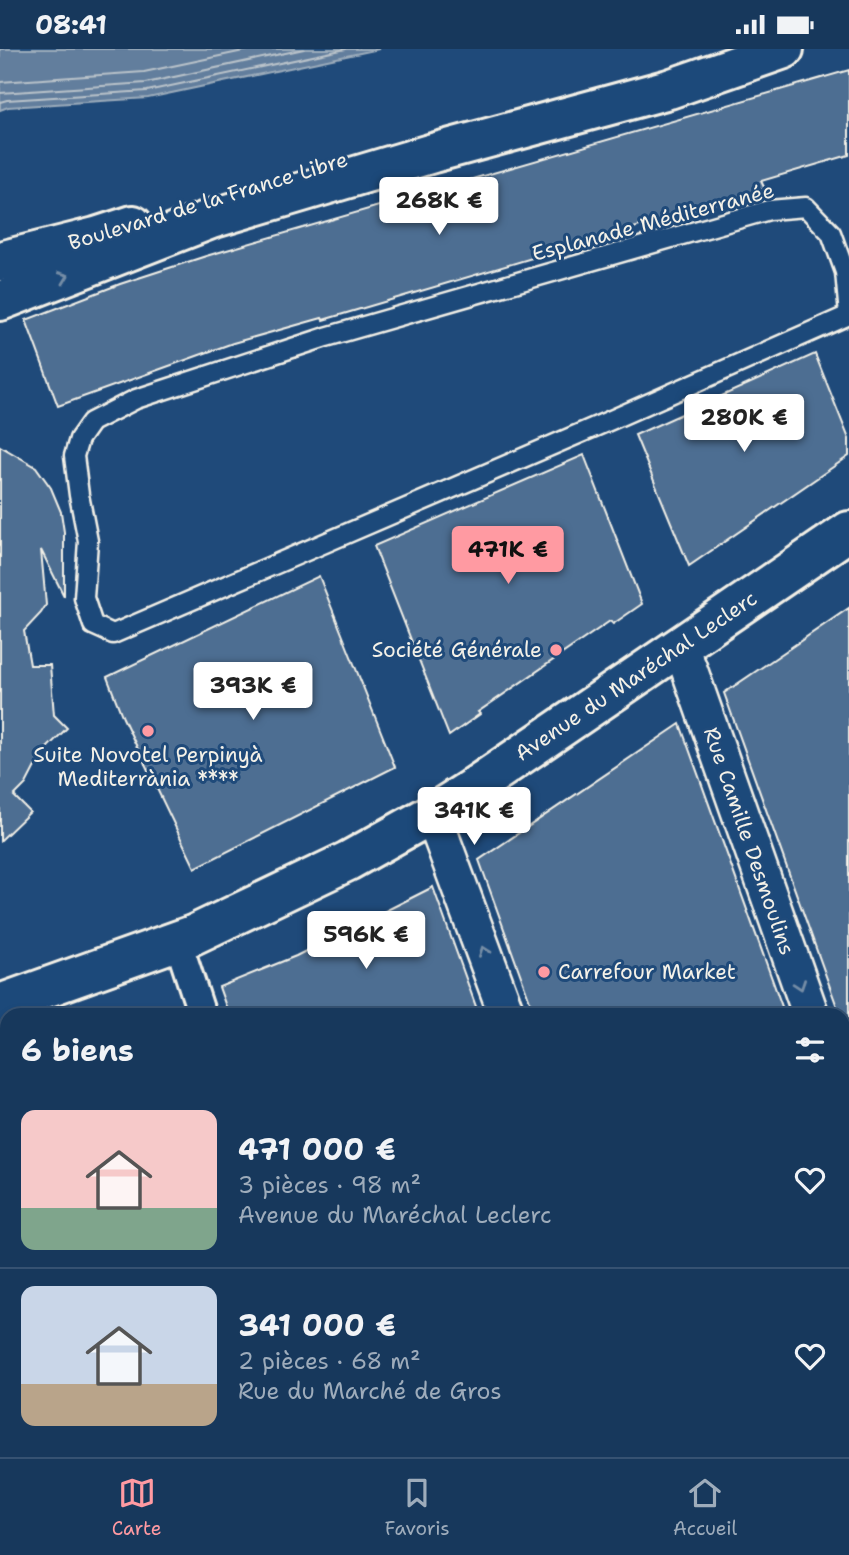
<!DOCTYPE html>
<html lang="fr">
<head>
<meta charset="utf-8">
<style>
	:root { --surface:#17385c; --page:#203f62; --text:#f1f3f6; --muted:#9eacbb; --line:#365272; --accent:#ff9aa2 }
	body { margin:0; font-family:"Shantell Sans",sans-serif; background:var(--page); color:var(--text); height:100vh; display:flex; flex-direction:column; font-size:26px; white-space:nowrap }
	* { box-sizing:border-box; margin:0 }
	p { font-size:23px; color:var(--muted) }
	.icon { flex:none; width:38px; height:38px; fill:none; stroke:currentColor; stroke-width:2; stroke-linecap:round; stroke-linejoin:round }
	.map { position:relative; flex:1; overflow:hidden }
	.details { position:absolute; left:0px; top:959px; width:850px; height:450px; display:flex; flex-direction:column; background:var(--surface); border-radius:21px 21px 0 0; box-shadow:0 4px 10px #0003,0 0 0 2px var(--line) }
	.details>* { flex:none }
	.price { position:absolute; translate:-50% -60px; padding:0 16px; border-radius:7px; background:#fff; color:#222; font-size:23px; line-height:46px; filter:drop-shadow(0 2px 4px #0008) }
	.price::after { content:''; position:absolute; left:50%; top:42px; width:21px; height:16px; margin-left:-10px; background:inherit; clip-path:polygon(0 0,100% 0,50% 100%) }
	.price.current { background:var(--accent); color:#111 }
	ul { padding:0; list-style:none }
	li { display:flex; align-items:center; gap:21px; height:175px; padding:0 21px }
	li+li { border-top:2px solid var(--line) }
	li span { display:grid; place-items:center; flex:none; width:196px; height:140px; border-radius:14px; color:#555 }
	li>.icon { margin-inline-start:auto }
	span .icon { width:84px; height:84px; fill:#fffc; stroke-width:1 }
	li b { font-size:30px }
	h2 { display:flex; justify-content:space-between; align-items:center; height:84px; padding:0 21px; font-size:30px }
	.status { display:flex; justify-content:space-between; align-items:center; height:49px; padding:0 35px; background:var(--surface); direction:ltr }
	.status svg { height:19px; fill:currentColor }
	.menu { display:flex; justify-content:space-around; align-items:center; height:98px; border-top:2px solid var(--line); background:var(--surface); font-size:19px; color:var(--muted) }
	.menu a { display:grid; justify-items:center; gap:4px }
	.menu .current { color:var(--accent) }
	.map>svg:first-child { display:block }
	.water { fill:#627e9d; stroke:#9cacbb; stroke-width:2 }
	.lines { fill:none; stroke-linecap:round; stroke-linejoin:round }
	.shore { stroke:#bac3ca; stroke-width:2 }
	.building { fill:#4d6e92; stroke:#f4f1e8; stroke-width:2 }
	.service-casing { stroke:#f4f1e8; stroke-width:23 }
	.pedestrian-casing { stroke:#f4f1e8; stroke-width:32 }
	.minor-casing { stroke:#f4f1e8; stroke-width:40 }
	.tertiary-casing { stroke:#f4f1e8; stroke-width:44 }
	.secondary-casing { stroke:#f4f1e8; stroke-width:44 }
	.primary-casing { stroke:#f4f1e8; stroke-width:44 }
	.service { stroke:#1f4a7a; stroke-width:18 }
	.pedestrian { stroke:#1f4a7a; stroke-width:26 }
	.minor { stroke:#1f4a7a; stroke-width:35 }
	.tertiary { stroke:#1f4a7a; stroke-width:38 }
	.secondary { stroke:#1f4a7a; stroke-width:38 }
	.primary { stroke:#1f4a7a; stroke-width:38 }
	.oneway { stroke:#748da6 }
	.poi-dot { fill:#ff9aa2; stroke:#1f4a7a; stroke-width:2.5 }
	.labels { text-anchor:middle; dominant-baseline:central; stroke-width:6; stroke-linejoin:round; paint-order:stroke }
	.street-label { font-size:21px; fill:#f4f1e8; stroke:#1f4a7a }
	.poi-label { font-size:21px; fill:#f4f1e8; stroke:#1f4a7a; text-anchor:end }
</style>
</head>
<body>
<div class="status"><b>08:41</b><svg viewBox="0 0 49 12"><path d="M0 12V9h3v3zM5 12V6h3v6zM10 12V3h3v9zM15 12V0h3v12zM26 1h20v11H26zM47 4h2v5h-2z"/></svg></div>
<div class="map">
<svg width="849" height="1408" viewBox="0 0 849 1408">
	<rect width="100%" height="100%" fill="#1f4a7a"/>
	<filter id="ink" filterUnits="userSpaceOnUse"><feTurbulence type="fractalNoise" baseFrequency=".0143" numOctaves="2"/><feDisplacementMap in="SourceGraphic" scale="14" xChannelSelector="R" yChannelSelector="G"/><feConvolveMatrix kernelMatrix="1 2 1 2 8 2 1 2 1" color-interpolation-filters="sRGB"/></filter>
	<g filter="url(#ink)">
		<path class="water" d="M0 0H379L148 49 8 58 0 61Z"/>
		<g class="lines">
			<g class="shore">
				<path d="M0 33 144 23 253 0"/>
				<path d="M0 44 146 34 304 0"/>
				<path d="M0 53 7 51 147 42 346 0"/>
			</g>
		</g>
		<g class="building">
			<path d="M849 21V106L761 132 765 140 323 271 322 269 233 294 58 357 26 271 120 235 206 207Z"/>
			<path d="M815 305 849 390V407L689 517 635 386Z"/>
			<path d="M0 397 36 418 51 439 61 463 64 483V547L41 501 46 556 41 564 24 582 30 616H50L54 666 67 679 42 704 26 735 14 747 30 763 0 792Z"/>
			<path d="M584 406 642 555 613 575 610 572 478 663 480 665 449 687 374 497Z"/>
			<path d="M319 527 395 718 195 819 123 669 107 628Z"/>
			<path d="M849 559V982L845 983 844 977V966H840L724 644Z"/>
			<path d="M680 675 785 966H535L479 811Z"/>
			<path d="M433 838 479 966H229L219 938 296 907Z"/>
		</g>
		<g class="lines">
			<defs>
				<path id="service" d="M806 158 831 184 845 223 849 266 611 371 113 585 93 576 84 549 88 492 79 446 74 407 79 390 91 373 136 350 326 288 769 161Z"/>
				<path id="pedestrian" d="M184 911 202 966"/>
				<g id="minor">
					<path d="M688 617 811 966"/>
					<path d="M440 785 507 966"/>
					<path d="M844 1061 849 1076"/>
					<path d="M0 1143 7 1164"/>
					<path d="M0 1316 7 1313"/>
					<path d="M844 1389 849 1386"/>
					<path d="M92 1402 94 1408"/>
					<path d="M359 1402 362 1408"/>
					<path d="M671 1402 674 1408"/>
					<path d="M809 1408 820 1402"/>
				</g>
				<path id="tertiary" d="M0 955 193 886 348 812 432 765 471 740 849 482"/>
				<g id="secondary">
					<path d="M844 1030 849 1028"/>
					<path d="M133 1408 138 1402"/>
				</g>
				<g id="primary">
					<path d="M0 212 96 188 133 176"/>
					<path d="M0 252 211 170 433 104 669 40 784 0"/>
				</g>
			</defs>
			<use href="#service" class="service-casing"/>
			<use href="#pedestrian" class="pedestrian-casing"/>
			<use href="#minor" class="minor-casing"/>
			<use href="#tertiary" class="tertiary-casing"/>
			<use href="#secondary" class="secondary-casing"/>
			<use href="#primary" class="primary-casing"/>
			<use href="#service" class="service"/>
			<use href="#pedestrian" class="pedestrian"/>
			<use href="#minor" class="minor"/>
			<use href="#tertiary" class="tertiary"/>
			<use href="#secondary" class="secondary"/>
			<use href="#primary" class="primary"/>
		</g>
		<defs><path id="oneway-chevron" d="M-2-3.5L2.5 0L-2 3.5" fill="none" stroke-width="1.6" stroke-linecap="round" stroke-linejoin="round" transform="scale(1.75)"/></defs>
		<g class="oneway">
			<use href="#oneway-chevron" transform="translate(64 228) rotate(-21)"/>
			<use href="#oneway-chevron" transform="translate(484 902) rotate(-110)"/>
			<use href="#oneway-chevron" transform="translate(800 936) rotate(71)"/>
		</g>
	</g>
	<g class="poi-dot">
		<circle cx="556" cy="601" r="7"/>
		<circle cx="148" cy="682" r="7"/>
		<circle cx="544" cy="923" r="7"/>
	</g>
	<g class="labels">
		<g class="street-label">
			<text transform="translate(208 152) rotate(-17)">Boulevard de la France Libre</text>
			<text transform="translate(653 173) rotate(-15)">Esplanade Méditerranée</text>
			<text transform="translate(636 627) rotate(-34)">Avenue du Maréchal Leclerc</text>
			<text transform="translate(749 792) rotate(71)">Rue Camille Desmoulins</text>
		</g>
		<g class="poi-label">
			<text x="542" y="601">Société Générale</text>
			<text x="148" y="706" text-anchor="middle">Suite Novotel Perpinyà<tspan x="148" dy="24">Mediterrània ****</tspan></text>
			<text x="558" y="923" text-anchor="start">Carrefour Market</text>
		</g>
	</g>
</svg>
<b class="price" style="left:439px;top:188px">268K €</b>
<b class="price" style="left:744px;top:405px">280K €</b>
<b class="price current" style="left:508px;top:537px">471K €</b>
<b class="price" style="left:253px;top:673px">393K €</b>
<b class="price" style="left:474px;top:798px">341K €</b>
<b class="price" style="left:366px;top:922px">596K €</b>
<section class="details">
<h2>6 biens<svg class="icon" aria-label="filters" viewBox="0 0 24 24"><path d="M4 7h16M4 17h16"/><circle cx="9" cy="7" r="2"/><circle cx="15" cy="17" r="2"/></svg></h2>
<ul>
<li><span style="background:linear-gradient(#f6c9c9 70%,#7fa58c 0)"><svg class="icon" aria-label="home" viewBox="0 0 24 24"><path d="M3 11l9-7 9 7M6 9v11h12V9"/></svg></span><div><b>471 000 €</b><p>3 pièces · 98 m²</p><p>Avenue du Maréchal Leclerc</p></div><svg class="icon" aria-label="heart" viewBox="0 0 24 24"><path d="M12 20l-8-8c-3-5 5-10 8-4 3-6 11-1 8 4z"/></svg></li>
<li><span style="background:linear-gradient(#c9d6e8 70%,#b9a48a 0)"><svg class="icon" aria-label="home" viewBox="0 0 24 24"><path d="M3 11l9-7 9 7M6 9v11h12V9"/></svg></span><div><b>341 000 €</b><p>2 pièces · 68 m²</p><p>Rue du Marché de Gros</p></div><svg class="icon" aria-label="heart" viewBox="0 0 24 24"><path d="M12 20l-8-8c-3-5 5-10 8-4 3-6 11-1 8 4z"/></svg></li>
</ul>
</section>
</div>
<nav class="menu">
<a class="current"><svg class="icon" aria-label="map" viewBox="0 0 24 24"><path d="M3 6l6-2 6 2 6-2v14l-6 2-6-2-6 2zM9 4v14M15 6v14"/></svg>Carte</a>
<a><svg class="icon" aria-label="saved" viewBox="0 0 24 24"><path d="M7 4h10v16l-5-4-5 4z"/></svg>Favoris</a>
<a><svg class="icon" aria-label="home" viewBox="0 0 24 24"><path d="M3 11l9-7 9 7M6 9v11h12V9"/></svg>Accueil</a>
</nav>
</body>
</html>
